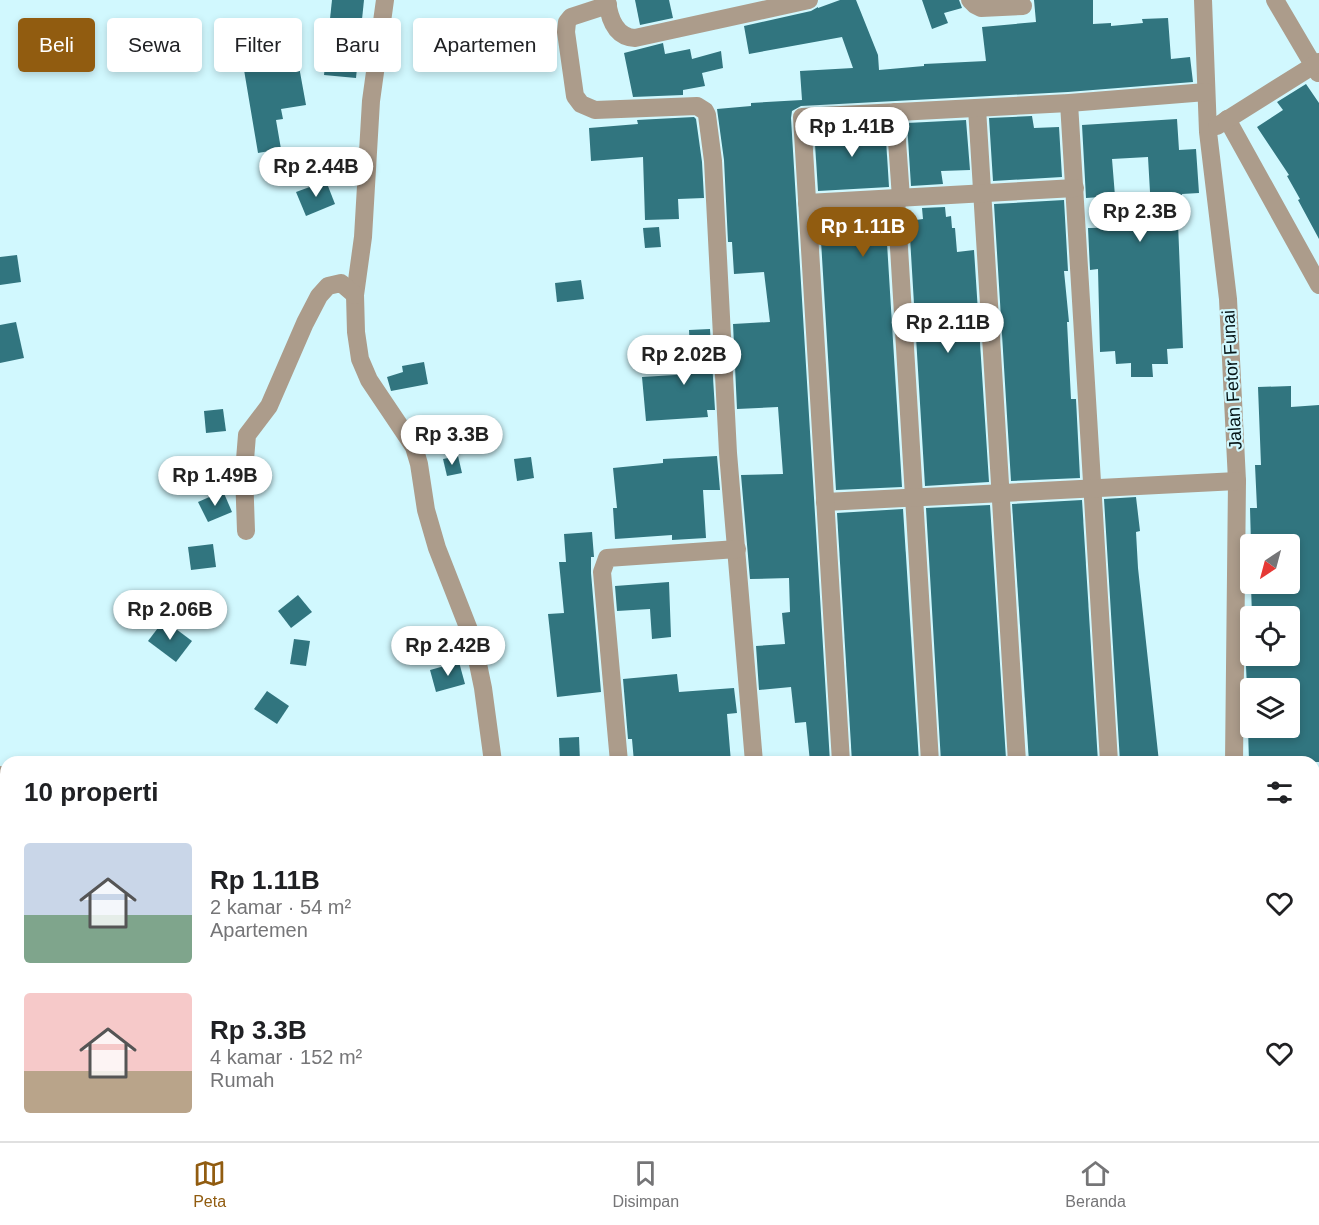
<!DOCTYPE html>
<html lang="id">
<head>
<meta charset="utf-8">
<style>
	:root { --surface:#fff; --page:#f2f2f2; --text:#202124; --muted:#757577; --line:#e0e0e0; --accent:#915c10 }
	body { margin:0; font-family:Arial,sans-serif; background:var(--page); color:var(--text); height:100vh; display:flex; flex-direction:column; font-size:22px; white-space:nowrap }
	* { box-sizing:border-box; margin:0 }
	p { font-size:20px; color:var(--muted) }
	.icon { flex:none; width:33px; height:33px; fill:none; stroke:currentColor; stroke-width:2; stroke-linecap:round; stroke-linejoin:round }
	.map { position:relative; flex:1; overflow:hidden }
	.drawer { position:absolute; left:0px; top:756px; width:1320px; height:386px; display:flex; flex-direction:column; background:var(--surface); border-radius:18px 18px 0 0; box-shadow:0 3px 9px #0003 }
	.drawer>* { flex:none }
	.guide { position:absolute; left:18px; top:18px; width:600px; height:54px; display:flex; gap:12px }
	.needle { width:39px; rotate:216deg }
	.fabs { position:absolute; left:1240px; top:534px; display:grid; gap:12px }
	.fabs a { display:grid; place-items:center; width:60px; height:60px; border-radius:6px; background:var(--surface); box-shadow:0 3px 9px #0003; font-size:30px }
	.price { position:absolute; translate:-50% -51px; padding:0 14px; border-radius:21px; background:#fff; color:#222; font-size:20px; line-height:39px; filter:drop-shadow(0 2px 3px #0008) }
	.price::after { content:''; position:absolute; left:50%; top:36px; width:18px; height:14px; margin-left:-9px; background:inherit; clip-path:polygon(0 0,100% 0,50% 100%) }
	.price.current { background:var(--accent); color:#fff }
	ul { padding:0; list-style:none }
	li { display:flex; align-items:center; gap:18px; height:150px; padding:0 24px }
	li span { display:grid; place-items:center; flex:none; width:168px; height:120px; border-radius:6px; color:#555 }
	li>.icon { margin-inline-start:auto }
	span .icon { width:72px; height:72px; fill:#fffc; stroke-width:1 }
	li b { font-size:26px }
	h2 { display:flex; justify-content:space-between; align-items:center; height:72px; padding:0 24px; font-size:26px }
	.tag { padding:0 21px; border-radius:6px; background:var(--surface); box-shadow:0 3px 9px #0003; font-size:21px; line-height:54px }
	.tag.current { background:var(--accent); color:#fff }
	.dock { display:flex; justify-content:space-around; align-items:center; height:84px; border-top:2px solid var(--line); background:var(--surface); font-size:16px; color:var(--muted) }
	.dock a { display:grid; justify-items:center; gap:3px }
	.dock .current { color:var(--accent) }
	.map>svg:first-child { display:block }
	.building { fill:#31757f }
	.lines { fill:none; stroke-linecap:round; stroke-linejoin:round }
	.minor { stroke:#ac9c8b; stroke-width:18 }
	.labels { text-anchor:middle; dominant-baseline:central; stroke-width:4.5; stroke-linejoin:round; paint-order:stroke }
	.street-label { font-size:18px; fill:#061416; stroke:#d1f8fe }
</style>
</head>
<body>
<div class="map">
<svg width="1319" height="1141" viewBox="0 0 1319 1141">
	<rect width="100%" height="100%" fill="#d1f8fe"/>
	<g class="building">
		<path d="M332 0H364L356 78 324 75Z"/>
		<path d="M635 0H669L673 18 640 25Z"/>
		<path d="M840 0H856L878 55 879 70 924 66V64L986 61 982 27 1036 22 1034 0H1093V24L1111 23V26L1143 23 1142 19 1168 18 1171 59 1190 57 1193 82 1068 92 801 106 792 111 791 118 830 762H810L806 722 795 723 791 687 759 690 756 646 785 644 782 613 790 612 789 578 750 579 741 475 783 474 778 407 737 409 733 324 770 322 764 272 734 274 732 242H728L724 160 717 109 751 106V103L802 100 800 71 853 68 842 37 749 54 744 26 811 11 818 7V8Z"/>
		<path d="M922 0H959L962 8 944 13 948 23 932 29Z"/>
		<path d="M663 43 665 54 690 49 692 59 721 51 723 68 702 73 705 86 683 90V95L633 97 624 53Z"/>
		<path d="M296 50 306 105 281 109 283 119 276 120 281 149 258 153 242 58Z"/>
		<path d="M1306 84 1319 103V239L1298 200 1300 199 1287 176 1289 175 1257 127 1283 110 1277 102Z"/>
		<path d="M1032 116 1034 128 1059 127 1062 177 993 181 989 118Z"/>
		<path d="M694 117 696 119 702 162 704 198 678 199 679 219 645 220 643 157 591 161 589 128 638 124 637 120Z"/>
		<path d="M1177 119 1179 150 1196 149 1199 193 1182 194 1183 223H1178L1183 348 1167 349 1168 364H1152L1153 377H1131V363L1116 364 1115 351 1100 352 1098 269 1090 270 1088 228 1152 227 1148 157 1112 159 1115 196 1086 198 1082 125Z"/>
		<path d="M966 120 970 170 941 171 943 184 911 186 907 123Z"/>
		<path d="M885 124 889 187 818 191 814 128Z"/>
		<path d="M326 181 335 204 306 216 296 192Z"/>
		<path d="M1064 200 1068 271H1064L1069 322H1067L1071 399H1076L1080 478 1011 481 994 204Z"/>
		<path d="M945 207 946 217 951 216 952 228H955L957 252 974 250 989 482 925 486 909 221 923 219 922 208Z"/>
		<path d="M850 222 851 231 886 227 902 487 836 490 820 224Z"/>
		<path d="M659 227 661 247 645 248 643 228Z"/>
		<path d="M17 255 21 282 0 285V257Z"/>
		<path d="M581 280 584 299 557 302 555 283Z"/>
		<path d="M16 322 24 358 0 363V325Z"/>
		<path d="M710 329 715 410H707L708 417 646 421 642 377 691 374 689 330Z"/>
		<path d="M424 362 428 384 391 391 387 377 403 372 402 366Z"/>
		<path d="M1291 386V407L1319 405V762H1249L1248 728H1290V688H1247L1246 666V662H1254V656H1290V616H1252L1251 586 1290 585V544H1251L1250 508H1257L1255 465H1261L1258 387Z"/>
		<path d="M223 409 226 431 206 433 204 411Z"/>
		<path d="M458 456 462 473 447 476 443 459Z"/>
		<path d="M717 456 720 490H703L706 538 672 540V535L615 539 613 508H617L613 468 663 463V459Z"/>
		<path d="M531 457 534 478 517 481 514 459Z"/>
		<path d="M223 491 232 512 208 522 198 502Z"/>
		<path d="M1136 497 1140 531 1136 532 1138 568 1159 762H1120L1104 499Z"/>
		<path d="M1082 500 1098 762H1029L1012 504Z"/>
		<path d="M990 505 1006 759 980 760V762H941L926 508Z"/>
		<path d="M903 509 919 762H852L837 513Z"/>
		<path d="M592 532 594 557H591V573L601 692 557 697 548 614 564 613 559 562H566L564 534Z"/>
		<path d="M213 544 216 567 191 570 188 547Z"/>
		<path d="M669 582 671 637 652 639 650 609 617 611 615 586Z"/>
		<path d="M298 595 312 612 291 628 278 611Z"/>
		<path d="M164 620 192 641 176 662 148 641Z"/>
		<path d="M294 639 310 641 306 666 290 664Z"/>
		<path d="M459 662 465 684 436 692 430 670Z"/>
		<path d="M677 674 679 692 734 688 737 713 727 714 731 762H634L632 739H628L623 679Z"/>
		<path d="M267 691 289 706 277 724 254 709Z"/>
		<path d="M579 737 580 762H560L559 738Z"/>
	</g>
	<g class="lines">
		<g class="minor">
			<path d="M385 0 371 101 363 237 355 295 356 332 360 359 369 380 414 447 419 464 426 510 437 548 473 640 483 688 493 762"/>
			<path d="M607 0C609 18 615 37 635 38L809 0"/>
			<path d="M970 0 975 5 981 8 1023 6"/>
			<path d="M1203 0 1208 132 1228 299 1237 481 1234 762"/>
			<path d="M1275 0 1318 73"/>
			<path d="M608 5 571 17 567 22 566 32 575 96 581 104 595 110 697 106 705 111 707 115 713 161 728 453 754 762"/>
			<path d="M1069 103 1109 762"/>
			<path d="M977 108 1017 762"/>
			<path d="M895 112 901 198"/>
			<path d="M1227 119 1319 285"/>
			<path d="M1217 126 1319 62"/>
			<path d="M896 198 930 762"/>
			<path d="M807 203 1075 188"/>
			<path d="M825 502 1237 481"/>
			<path d="M246 531 244 472 247 435 269 406 305 323 319 296 328 286 341 283 355 295"/>
			<path d="M619 762 602 572 607 558 737 549"/>
			<path d="M841 762 802 117 1069 103 1206 92"/>
			<path d="M0 775 6 785"/>
			<path d="M1314 908H1319"/>
			<path d="M121 1136V1141"/>
			<path d="M574 1136 578 1141"/>
			<path d="M1240 1136V1141"/>
			<path d="M382 1141 386 1136"/>
		</g>
	</g>
	<g class="labels">
		<g class="street-label">
			<text transform="translate(1232 380) rotate(-93)">Jalan Fetor Funai</text>
		</g>
	</g>
</svg>
<div class="fabs">
<a><svg class="needle" viewBox="-14 -14 28 28"><path d="M0-13l5 13h-10z" fill="#e53935"/><path d="M0 13l5-13h-10z" fill="#757577"/></svg></a>
<a><svg class="icon" aria-label="locate" viewBox="0 0 24 24"><circle cx="12" cy="12" r="6"/><path d="M12 2v4M12 18v4M2 12h4M18 12h4"/></svg></a>
<a><svg class="icon" aria-label="layers" viewBox="0 0 24 24"><path d="M12 4l9 5-9 5-9-5zM3 14l9 5 9-5"/></svg></a>
</div>
<b class="price" style="left:852px;top:158px">Rp 1.41B</b>
<b class="price" style="left:316px;top:198px">Rp 2.44B</b>
<b class="price" style="left:1140px;top:243px">Rp 2.3B</b>
<b class="price current" style="left:863px;top:258px">Rp 1.11B</b>
<b class="price" style="left:948px;top:354px">Rp 2.11B</b>
<b class="price" style="left:684px;top:386px">Rp 2.02B</b>
<b class="price" style="left:452px;top:466px">Rp 3.3B</b>
<b class="price" style="left:215px;top:507px">Rp 1.49B</b>
<b class="price" style="left:170px;top:641px">Rp 2.06B</b>
<b class="price" style="left:448px;top:677px">Rp 2.42B</b>
<div class="guide">
<a class="tag current">Beli</a>
<a class="tag">Sewa</a>
<a class="tag">Filter</a>
<a class="tag">Baru</a>
<a class="tag">Apartemen</a>
</div>
<section class="drawer">
<h2>10 properti<svg class="icon" aria-label="filters" viewBox="0 0 24 24"><path d="M4 7h16M4 17h16"/><circle cx="9" cy="7" r="2"/><circle cx="15" cy="17" r="2"/></svg></h2>
<ul>
<li><span style="background:linear-gradient(#c9d6e8 60%,#7fa58c 0)"><svg class="icon" aria-label="home" viewBox="0 0 24 24"><path d="M3 11l9-7 9 7M6 9v11h12V9"/></svg></span><div><b>Rp 1.11B</b><p>2 kamar · 54 m²</p><p>Apartemen</p></div><svg class="icon" aria-label="heart" viewBox="0 0 24 24"><path d="M12 20l-8-8c-3-5 5-10 8-4 3-6 11-1 8 4z"/></svg></li>
<li><span style="background:linear-gradient(#f6c9c9 65%,#b9a48a 0)"><svg class="icon" aria-label="home" viewBox="0 0 24 24"><path d="M3 11l9-7 9 7M6 9v11h12V9"/></svg></span><div><b>Rp 3.3B</b><p>4 kamar · 152 m²</p><p>Rumah</p></div><svg class="icon" aria-label="heart" viewBox="0 0 24 24"><path d="M12 20l-8-8c-3-5 5-10 8-4 3-6 11-1 8 4z"/></svg></li>
</ul>
</section>
</div>
<nav class="dock">
<a class="current"><svg class="icon" aria-label="map" viewBox="0 0 24 24"><path d="M3 6l6-2 6 2 6-2v14l-6 2-6-2-6 2zM9 4v14M15 6v14"/></svg>Peta</a>
<a><svg class="icon" aria-label="saved" viewBox="0 0 24 24"><path d="M7 4h10v16l-5-4-5 4z"/></svg>Disimpan</a>
<a><svg class="icon" aria-label="home" viewBox="0 0 24 24"><path d="M3 11l9-7 9 7M6 9v11h12V9"/></svg>Beranda</a>
</nav>
</body>
</html>
